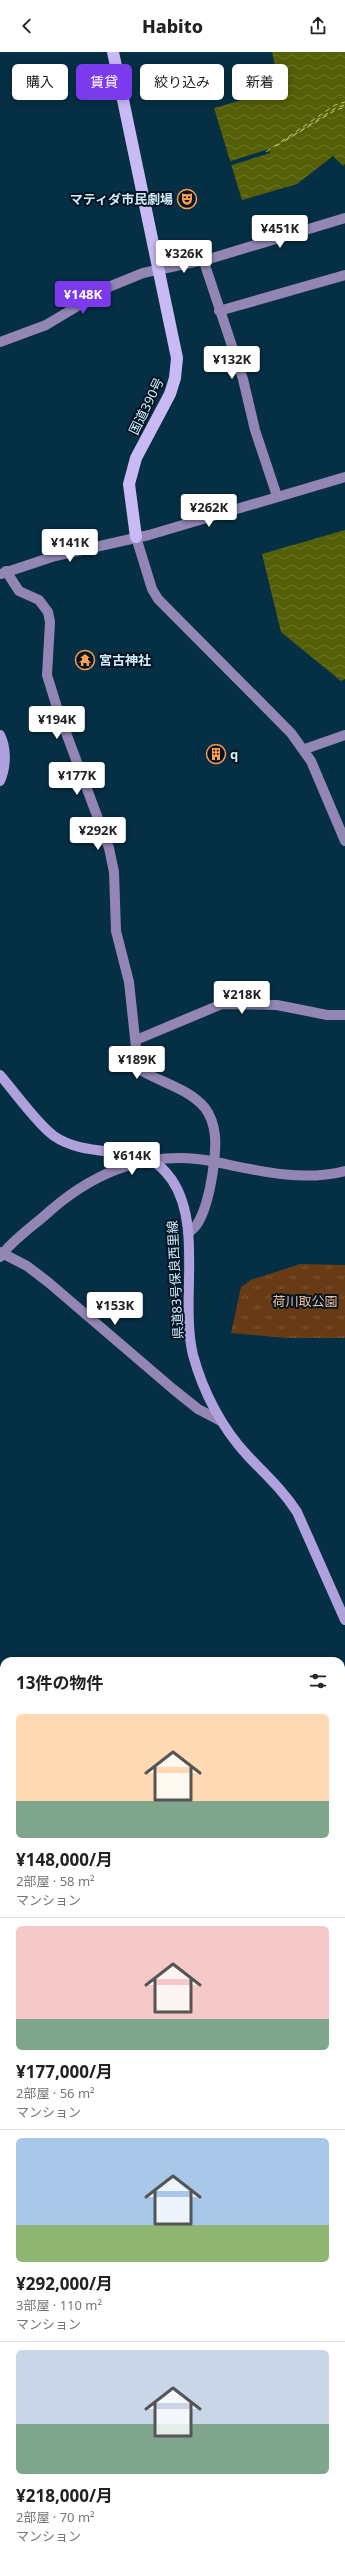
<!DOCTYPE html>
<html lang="ja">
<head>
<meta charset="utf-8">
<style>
	:root { --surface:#fff; --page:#f6f6f6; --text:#222; --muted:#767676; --line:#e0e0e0; --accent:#7c3aed }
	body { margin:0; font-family:"Noto Sans","Noto Sans JP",sans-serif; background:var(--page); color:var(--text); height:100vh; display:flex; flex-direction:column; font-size:15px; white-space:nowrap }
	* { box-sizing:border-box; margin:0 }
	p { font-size:13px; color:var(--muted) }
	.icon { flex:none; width:22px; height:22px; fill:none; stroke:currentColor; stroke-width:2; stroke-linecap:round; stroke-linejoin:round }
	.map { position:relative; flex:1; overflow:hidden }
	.panel { position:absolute; left:0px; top:1605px; width:345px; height:904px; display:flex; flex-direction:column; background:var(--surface); border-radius:12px 12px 0 0; box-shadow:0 2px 10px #0003 }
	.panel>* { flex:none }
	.guide { position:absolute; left:12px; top:12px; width:321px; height:36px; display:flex; gap:8px }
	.price { position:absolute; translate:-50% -34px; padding:0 9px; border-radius:4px; background:#fff; color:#222; font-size:13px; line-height:26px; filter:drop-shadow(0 1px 2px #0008) }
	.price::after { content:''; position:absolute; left:50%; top:24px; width:12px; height:9px; margin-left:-6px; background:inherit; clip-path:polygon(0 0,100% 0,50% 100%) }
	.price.selected { background:var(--accent); color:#fff }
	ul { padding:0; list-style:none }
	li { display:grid; align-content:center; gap:8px; height:212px; padding:0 16px }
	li+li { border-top:1px solid var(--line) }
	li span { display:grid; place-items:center; height:124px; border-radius:6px; color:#555 }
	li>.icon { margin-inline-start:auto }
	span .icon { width:72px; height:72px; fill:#fffc; stroke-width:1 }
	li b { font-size:17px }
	h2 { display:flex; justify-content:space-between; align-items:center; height:48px; padding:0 16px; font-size:17px }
	.tag { padding:0 14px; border-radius:6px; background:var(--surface); box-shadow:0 2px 10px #0003; font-size:14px; line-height:36px }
	.tag.selected { background:var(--accent); color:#fff }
	header { display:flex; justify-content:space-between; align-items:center; height:52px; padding:0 16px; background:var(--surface); font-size:18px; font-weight:800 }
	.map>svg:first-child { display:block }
	.forest { fill:url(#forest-firs) }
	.park { fill:url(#park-tufts) }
	.water { fill:url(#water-waves) }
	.pier { fill:#052f44 }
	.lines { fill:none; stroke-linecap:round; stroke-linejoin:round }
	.ferry { stroke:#b9c95f; stroke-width:1; stroke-dasharray:5 4; stroke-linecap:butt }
	.secondary { stroke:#9386b5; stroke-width:10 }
	.primary { stroke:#b0a0dc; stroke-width:10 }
	.highway { stroke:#c9baf4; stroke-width:12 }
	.labels { text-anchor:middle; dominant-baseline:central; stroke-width:4; stroke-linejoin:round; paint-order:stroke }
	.poi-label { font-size:13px; font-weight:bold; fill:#d1ecfd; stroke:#021521; text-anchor:start }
	.street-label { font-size:13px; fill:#d1ecfd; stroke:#021521 }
	.park-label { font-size:13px; fill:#f3bd98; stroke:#021521 }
</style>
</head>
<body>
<header><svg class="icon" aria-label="back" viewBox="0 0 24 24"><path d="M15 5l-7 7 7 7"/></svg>Habito<svg class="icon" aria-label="share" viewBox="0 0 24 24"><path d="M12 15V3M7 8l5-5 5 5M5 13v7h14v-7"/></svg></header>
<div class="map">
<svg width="345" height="2509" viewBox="0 0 345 2509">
	<defs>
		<pattern id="forest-firs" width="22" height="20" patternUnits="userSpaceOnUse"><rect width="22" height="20" fill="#7a3f05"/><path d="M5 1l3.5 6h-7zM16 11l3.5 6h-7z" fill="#8c5b2a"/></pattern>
		<pattern id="park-tufts" width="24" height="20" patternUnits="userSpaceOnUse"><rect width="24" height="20" fill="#683b15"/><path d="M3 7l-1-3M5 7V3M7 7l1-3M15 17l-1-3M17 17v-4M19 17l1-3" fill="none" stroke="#7d5838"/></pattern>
		<pattern id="water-waves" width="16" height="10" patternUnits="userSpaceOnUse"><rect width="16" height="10" fill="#555f07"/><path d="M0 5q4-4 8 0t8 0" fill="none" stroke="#6c762c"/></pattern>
	</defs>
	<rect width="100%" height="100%" fill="#052f44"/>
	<g class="forest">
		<rect x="0" y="1970" width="4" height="134"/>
		<path d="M341 2031H345V2125L341 2124Z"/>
	</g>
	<path class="park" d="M300 1212 345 1213V1286H286L231 1281 241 1235 251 1228Z"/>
	<g class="water">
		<path d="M272 0H345V112L343 114 333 104 297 132 242 148 214 56 280 37Z"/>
		<path d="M345 478V627L341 629 281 580 262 502Z"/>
	</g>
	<path class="pier" d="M269 97 270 101 229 114 228 110Z"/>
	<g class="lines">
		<g class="ferry">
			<path d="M286 88 336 56 345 53"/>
			<path d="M276 94 336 58 345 55"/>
			<path d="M266 100 335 53 345 50"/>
		</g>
		<g class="secondary">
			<path d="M203 207 243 327 255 378 277 444"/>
			<path d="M219 259 345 223"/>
			<path d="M0 290 46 273 111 234 143 221 209 207 345 166"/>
			<path d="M136 485 152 537 158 547 291 681 311 709 345 789"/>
			<path d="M6 519 19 539 39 548 48 560 50 570 47 623 59 662 109 796 114 820 116 879 129 930 137 1005 142 1019C163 1031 189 1037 205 1056 211 1064 214 1074 215 1084 217 1103 208 1174 188 1180"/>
			<path d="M1 522 55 504 149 483 345 425"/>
			<path d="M305 697 345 683"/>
			<path d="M136 988 222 952 277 953 327 963H345"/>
			<path d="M0 1200 27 1214 48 1230 173 1337 198 1357 221 1369"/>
			<path d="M0 1205C13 1187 35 1173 51 1158 98 1117 154 1097 216 1110 259 1119 302 1130 345 1119"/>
			<path d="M341 2089 345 2090"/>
			<path d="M0 2110 4 2109"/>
			<path d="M341 2417 345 2416"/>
			<path d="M0 2432H4"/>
			<path d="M46 2505 48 2509"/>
		</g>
		<g class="primary">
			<path d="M0 683C7 697 6 715 0 729"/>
			<path d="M0 1023C14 1039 37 1072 54 1084 81 1103 120 1096 150 1108 158 1111 167 1121 172 1128 203 1174 180 1249 193 1303 203 1340 222 1376 247 1403 265 1422 283 1438 297 1460L345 1568"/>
		</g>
		<path class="highway" d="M113 0 177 306 175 326 170 342 136 406 129 432 136 485"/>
	</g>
	<defs>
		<symbol id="theatre-ring" viewBox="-11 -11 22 22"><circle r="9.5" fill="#021521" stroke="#fc9d53" stroke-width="1.5"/><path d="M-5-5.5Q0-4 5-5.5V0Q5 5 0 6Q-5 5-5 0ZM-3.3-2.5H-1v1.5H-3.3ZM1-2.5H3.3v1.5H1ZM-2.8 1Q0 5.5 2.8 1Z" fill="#fc9d53"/></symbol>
		<symbol id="temple-ring" viewBox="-11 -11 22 22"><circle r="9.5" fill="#021521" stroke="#fc9d53" stroke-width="1.5"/><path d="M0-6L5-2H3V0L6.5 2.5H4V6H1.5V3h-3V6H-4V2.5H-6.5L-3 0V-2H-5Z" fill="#fc9d53"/></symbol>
		<symbol id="building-ring" viewBox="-11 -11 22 22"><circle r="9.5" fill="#021521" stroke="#fc9d53" stroke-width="1.5"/><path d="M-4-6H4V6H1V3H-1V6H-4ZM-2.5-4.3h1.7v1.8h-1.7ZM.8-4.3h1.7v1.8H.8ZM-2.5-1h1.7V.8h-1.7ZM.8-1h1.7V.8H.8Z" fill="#fc9d53"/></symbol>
	</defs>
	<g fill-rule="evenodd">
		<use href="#theatre-ring" x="176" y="136" width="22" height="22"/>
		<use href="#temple-ring" x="74" y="597" width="22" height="22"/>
		<use href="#building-ring" x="205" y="691" width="22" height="22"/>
	</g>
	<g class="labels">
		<g class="poi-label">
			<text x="173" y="147" text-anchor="end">マティダ市民劇場</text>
			<text x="99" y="608">宮古神社</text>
			<text x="230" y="702">q</text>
		</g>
		<g class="street-label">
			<text transform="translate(146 354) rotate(-64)">国道390号</text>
			<text transform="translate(175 1228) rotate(-93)">県道83号保良西里線</text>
		</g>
		<g class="park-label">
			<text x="305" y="1249">荷川取公園</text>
		</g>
	</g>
</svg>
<b class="price" style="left:280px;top:197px">¥451K</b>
<b class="price" style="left:184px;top:222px">¥326K</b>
<b class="price selected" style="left:83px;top:263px">¥148K</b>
<b class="price" style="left:232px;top:328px">¥132K</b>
<b class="price" style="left:209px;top:476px">¥262K</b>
<b class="price" style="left:70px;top:511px">¥141K</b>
<b class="price" style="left:57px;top:688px">¥194K</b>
<b class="price" style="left:77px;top:744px">¥177K</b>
<b class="price" style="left:98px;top:799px">¥292K</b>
<b class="price" style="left:242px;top:963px">¥218K</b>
<b class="price" style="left:137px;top:1028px">¥189K</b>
<b class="price" style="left:132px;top:1124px">¥614K</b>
<b class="price" style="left:115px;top:1274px">¥153K</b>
<div class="guide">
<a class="tag">購入</a>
<a class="tag selected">賃貸</a>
<a class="tag">絞り込み</a>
<a class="tag">新着</a>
</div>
<section class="panel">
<h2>13件の物件<svg class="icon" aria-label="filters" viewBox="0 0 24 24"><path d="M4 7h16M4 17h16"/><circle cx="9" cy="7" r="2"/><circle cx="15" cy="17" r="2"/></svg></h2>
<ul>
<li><span style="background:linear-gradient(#ffd9b3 70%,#7fa58c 0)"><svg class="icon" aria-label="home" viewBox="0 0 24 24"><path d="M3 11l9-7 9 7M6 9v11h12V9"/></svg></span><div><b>¥148,000/月</b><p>2部屋 · 58 m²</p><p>マンション</p></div></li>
<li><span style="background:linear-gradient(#f6c9c9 75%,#7fa58c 0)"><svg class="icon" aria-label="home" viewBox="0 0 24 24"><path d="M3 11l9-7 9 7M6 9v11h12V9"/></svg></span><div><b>¥177,000/月</b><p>2部屋 · 56 m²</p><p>マンション</p></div></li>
<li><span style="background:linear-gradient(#a9c7e8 70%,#8fb573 0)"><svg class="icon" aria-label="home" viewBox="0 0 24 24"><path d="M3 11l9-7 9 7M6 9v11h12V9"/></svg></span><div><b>¥292,000/月</b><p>3部屋 · 110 m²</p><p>マンション</p></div></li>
<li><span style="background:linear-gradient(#c9d6e8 60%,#7fa58c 0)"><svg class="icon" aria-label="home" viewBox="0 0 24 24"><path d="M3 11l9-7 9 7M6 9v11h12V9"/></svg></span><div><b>¥218,000/月</b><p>2部屋 · 70 m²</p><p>マンション</p></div></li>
</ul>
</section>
</div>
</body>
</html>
